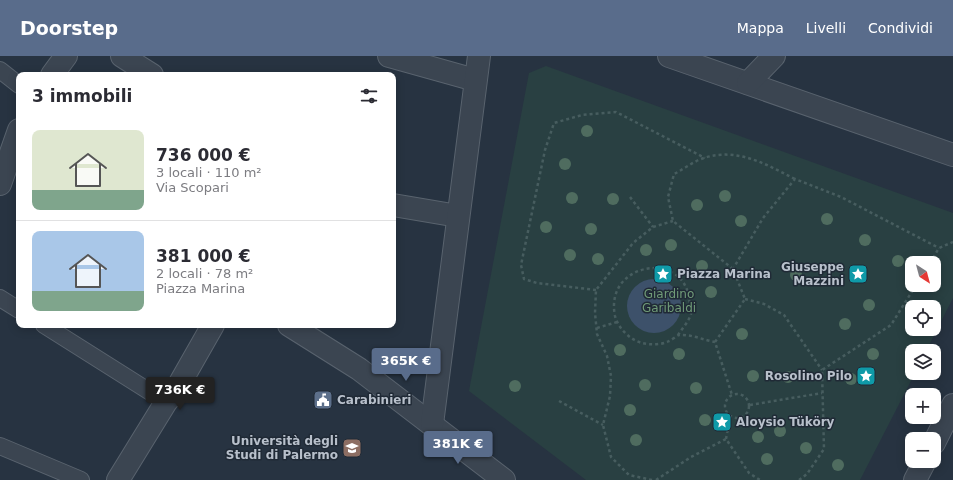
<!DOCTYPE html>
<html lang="it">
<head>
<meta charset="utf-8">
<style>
	:root { --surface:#fff; --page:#f7f7f7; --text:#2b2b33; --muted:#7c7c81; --line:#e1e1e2; --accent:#596c8b }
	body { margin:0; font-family:"DejaVu Sans",sans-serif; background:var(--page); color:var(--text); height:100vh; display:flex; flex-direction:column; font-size:15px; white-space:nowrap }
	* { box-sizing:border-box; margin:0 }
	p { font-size:13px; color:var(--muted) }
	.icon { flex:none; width:22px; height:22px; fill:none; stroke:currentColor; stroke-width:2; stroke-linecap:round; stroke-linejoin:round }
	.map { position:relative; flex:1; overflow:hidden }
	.details { position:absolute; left:16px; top:16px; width:380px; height:256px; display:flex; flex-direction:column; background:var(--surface); border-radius:8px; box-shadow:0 2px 10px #0003 }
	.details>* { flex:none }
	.needle { width:26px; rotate:144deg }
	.fabs { position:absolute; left:905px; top:200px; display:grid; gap:8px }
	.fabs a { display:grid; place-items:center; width:36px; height:36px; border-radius:8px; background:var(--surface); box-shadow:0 2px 10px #0003; font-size:20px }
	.price { position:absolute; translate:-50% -34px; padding:0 9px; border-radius:4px; background:var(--accent); color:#fff; font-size:13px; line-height:26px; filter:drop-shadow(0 1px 2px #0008) }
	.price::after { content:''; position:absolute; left:50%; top:24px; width:12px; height:9px; margin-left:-6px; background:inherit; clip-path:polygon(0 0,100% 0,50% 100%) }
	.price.selected { background:#222; color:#fff }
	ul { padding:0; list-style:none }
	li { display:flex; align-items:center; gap:12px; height:100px; padding:0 16px }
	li+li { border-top:1px solid var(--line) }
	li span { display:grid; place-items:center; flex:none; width:112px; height:80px; border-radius:8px; color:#555 }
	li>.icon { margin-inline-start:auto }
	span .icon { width:48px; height:48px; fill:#fffc; stroke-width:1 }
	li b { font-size:17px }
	h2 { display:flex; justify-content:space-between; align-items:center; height:48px; padding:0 16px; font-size:17px }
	header { display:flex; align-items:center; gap:24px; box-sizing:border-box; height:56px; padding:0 20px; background:var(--accent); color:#fff }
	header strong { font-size:19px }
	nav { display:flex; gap:22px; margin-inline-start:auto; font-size:14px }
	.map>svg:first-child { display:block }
	.green { fill:#294042; fill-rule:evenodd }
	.water { fill:#3d516a }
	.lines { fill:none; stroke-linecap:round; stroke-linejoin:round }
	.lane-casing { stroke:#59636e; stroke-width:18 }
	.street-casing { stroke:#59636e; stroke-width:24 }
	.path { stroke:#475d5f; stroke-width:2.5; stroke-dasharray:3 3; stroke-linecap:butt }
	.lane { stroke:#3b4551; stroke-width:16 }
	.street { stroke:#3b4551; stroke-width:22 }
	.tree { fill:#4f6c5f }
	.labels { text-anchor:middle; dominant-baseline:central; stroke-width:3; stroke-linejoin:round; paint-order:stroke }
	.poi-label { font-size:12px; font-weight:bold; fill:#b8c0cb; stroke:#202a36; text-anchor:end }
	.park-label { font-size:12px; fill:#709b78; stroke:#202a36 }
</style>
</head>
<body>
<header>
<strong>Doorstep</strong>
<nav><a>Mappa</a><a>Livelli</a><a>Condividi</a></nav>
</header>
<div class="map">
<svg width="953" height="424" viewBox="0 0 953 424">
	<rect width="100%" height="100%" fill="#273341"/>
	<path class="green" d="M546 10 953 157V242L926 295H912V317H915L860 424H586L469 335 529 17ZM912 207H934V229H912ZM912 251H934V273H912Z"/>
	<circle class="water" cx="654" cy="250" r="27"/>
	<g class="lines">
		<defs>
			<g id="lane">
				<path d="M0 14 19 29"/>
				<path d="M0 242 19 254"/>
				<path d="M44 269 166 346"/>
				<path d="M0 390 81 424"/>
			</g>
			<g id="street">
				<path d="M122 0 152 19"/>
				<path d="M389 0 475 24"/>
				<path d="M669 0 953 99"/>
				<path d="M52 19 66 0"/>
				<path d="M748 27 774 0"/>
				<path d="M0 128 19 74"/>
				<path d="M393 149 458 160"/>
				<path d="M289 269 359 313 504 424"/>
				<path d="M432 368 479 0"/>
				<path d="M934 387 953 349"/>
				<path d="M118 424 166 346 176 334 213 269"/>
				<path d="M915 424 925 405"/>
			</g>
		</defs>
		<use href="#lane" class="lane-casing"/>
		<use href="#street" class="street-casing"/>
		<g class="path">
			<path d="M630 141 653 171"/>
			<path d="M930 207 939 192 953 186"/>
			<path d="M733 213 673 165 668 141 674 118C684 113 694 105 704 102 738 91 767 109 795 123"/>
			<path d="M596 234 537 227 524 223 521 209 545 94 554 67 582 59 616 56 705 102"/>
			<path d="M745 243 764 248 784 259 822 314"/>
			<path d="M597 272 617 266"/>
			<path d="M678 279C682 273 689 265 691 258 692 254 690 247 689 243 684 194 604 206 615 260 618 272 630 284 642 287 650 289 662 289 669 285 672 284 676 280 679 279 690 278 704 284 715 286L732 339"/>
			<path d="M715 286 745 243 733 213 763 162 795 123 841 141 939 192"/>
			<circle cx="737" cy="350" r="12"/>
			<path d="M559 345 603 369"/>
			<path d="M750 349 822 337"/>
			<path d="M726 383 730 361"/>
			<path d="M652 424 629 419 611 401 603 369 610 340 611 320 607 300 597 278 595 257 596 234 633 187 653 171 673 165"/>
			<path d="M656 424 691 401 726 383 749 417 760 424"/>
			<path d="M799 424 807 418 824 393 822 314 891 269 916 229"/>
		</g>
		<use href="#lane" class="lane"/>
		<use href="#street" class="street"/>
	</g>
	<g class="tree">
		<circle cx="587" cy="75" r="6"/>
		<circle cx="565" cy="108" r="6"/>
		<circle cx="725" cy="140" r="6"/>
		<circle cx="572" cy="142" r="6"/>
		<circle cx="613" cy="143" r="6"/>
		<circle cx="697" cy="149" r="6"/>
		<circle cx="827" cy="163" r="6"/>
		<circle cx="741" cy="165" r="6"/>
		<circle cx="546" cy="171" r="6"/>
		<circle cx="591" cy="173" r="6"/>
		<circle cx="865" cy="184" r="6"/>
		<circle cx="671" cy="189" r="6"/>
		<circle cx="646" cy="194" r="6"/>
		<circle cx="570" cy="199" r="6"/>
		<circle cx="598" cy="203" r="6"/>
		<circle cx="898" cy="205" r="6"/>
		<circle cx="702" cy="210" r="6"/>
		<circle cx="796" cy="219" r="6"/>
		<circle cx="711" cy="236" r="6"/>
		<circle cx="869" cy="249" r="6"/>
		<circle cx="845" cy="268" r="6"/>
		<circle cx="742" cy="278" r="6"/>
		<circle cx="620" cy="294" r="6"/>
		<circle cx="679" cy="298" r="6"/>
		<circle cx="873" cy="298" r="6"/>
		<circle cx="753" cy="320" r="6"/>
		<circle cx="788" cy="321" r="6"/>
		<circle cx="851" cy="323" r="6"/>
		<circle cx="645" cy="329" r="6"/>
		<circle cx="515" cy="330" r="6"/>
		<circle cx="696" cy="332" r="6"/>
		<circle cx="630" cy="354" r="6"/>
		<circle cx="705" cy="364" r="6"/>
		<circle cx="780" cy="375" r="6"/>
		<circle cx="758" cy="381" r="6"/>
		<circle cx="636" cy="384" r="6"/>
		<circle cx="806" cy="392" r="6"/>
		<circle cx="767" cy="403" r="6"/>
		<circle cx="838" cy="409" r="6"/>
	</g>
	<defs>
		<symbol id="sight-square" viewBox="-11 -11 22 22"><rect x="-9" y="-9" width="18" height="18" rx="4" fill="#0f9aa8" stroke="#202a36"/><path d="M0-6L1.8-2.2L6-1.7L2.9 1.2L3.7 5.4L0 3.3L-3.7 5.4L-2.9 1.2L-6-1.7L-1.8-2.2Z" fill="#fff"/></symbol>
		<symbol id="civic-square" viewBox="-11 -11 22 22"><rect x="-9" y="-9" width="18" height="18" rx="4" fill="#5c6f8a" stroke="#202a36"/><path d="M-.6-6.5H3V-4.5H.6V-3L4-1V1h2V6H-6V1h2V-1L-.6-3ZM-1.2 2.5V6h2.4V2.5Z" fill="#fff"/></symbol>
		<symbol id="university-square" viewBox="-11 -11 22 22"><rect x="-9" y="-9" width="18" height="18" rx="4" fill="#8d6e63" stroke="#202a36"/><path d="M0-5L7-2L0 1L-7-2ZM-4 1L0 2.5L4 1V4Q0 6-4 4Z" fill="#fff"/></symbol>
	</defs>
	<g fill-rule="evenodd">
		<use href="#sight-square" x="652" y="207" width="22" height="22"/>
		<use href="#sight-square" x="847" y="207" width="22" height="22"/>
		<use href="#sight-square" x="855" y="309" width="22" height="22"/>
		<use href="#civic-square" x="312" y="333" width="22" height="22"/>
		<use href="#sight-square" x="711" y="355" width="22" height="22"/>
		<use href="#university-square" x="341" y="381" width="22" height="22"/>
	</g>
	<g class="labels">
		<g class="poi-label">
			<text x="844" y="211">Giuseppe<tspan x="844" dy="14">Mazzini</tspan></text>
			<text x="677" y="218" text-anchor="start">Piazza Marina</text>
			<text x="852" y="320">Rosolino Pilo</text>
			<text x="337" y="344" text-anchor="start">Carabinieri</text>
			<text x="736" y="366" text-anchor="start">Aloysio Tüköry</text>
			<text x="338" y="385">Università degli<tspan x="338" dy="14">Studi di Palermo</tspan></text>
		</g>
		<g class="park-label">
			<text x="669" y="238">Giardino<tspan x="669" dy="14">Garibaldi</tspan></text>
		</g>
	</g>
</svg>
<div class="fabs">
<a><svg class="needle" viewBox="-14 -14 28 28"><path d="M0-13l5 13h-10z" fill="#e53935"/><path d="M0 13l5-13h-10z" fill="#7c7c81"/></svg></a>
<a><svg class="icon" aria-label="locate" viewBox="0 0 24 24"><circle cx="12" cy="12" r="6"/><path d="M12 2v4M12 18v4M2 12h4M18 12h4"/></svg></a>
<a><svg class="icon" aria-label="layers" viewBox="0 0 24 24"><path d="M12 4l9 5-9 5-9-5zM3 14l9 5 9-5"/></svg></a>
<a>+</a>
<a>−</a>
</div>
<b class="price" style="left:406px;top:326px">365K €</b>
<b class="price selected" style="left:180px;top:355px">736K €</b>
<b class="price" style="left:458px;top:409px">381K €</b>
<section class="details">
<h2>3 immobili<svg class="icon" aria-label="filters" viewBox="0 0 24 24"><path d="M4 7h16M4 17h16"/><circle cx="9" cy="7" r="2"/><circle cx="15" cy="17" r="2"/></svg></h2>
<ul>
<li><span style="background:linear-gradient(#dfe7d0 75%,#7fa58c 0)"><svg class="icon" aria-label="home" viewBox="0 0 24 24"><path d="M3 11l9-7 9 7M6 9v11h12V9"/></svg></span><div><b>736 000 €</b><p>3 locali · 110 m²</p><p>Via Scopari</p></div></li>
<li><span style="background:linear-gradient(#a9c7e8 75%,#7fa58c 0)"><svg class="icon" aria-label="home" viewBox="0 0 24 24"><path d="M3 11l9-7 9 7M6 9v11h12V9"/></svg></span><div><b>381 000 €</b><p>2 locali · 78 m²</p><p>Piazza Marina</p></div></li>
</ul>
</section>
</div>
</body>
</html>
